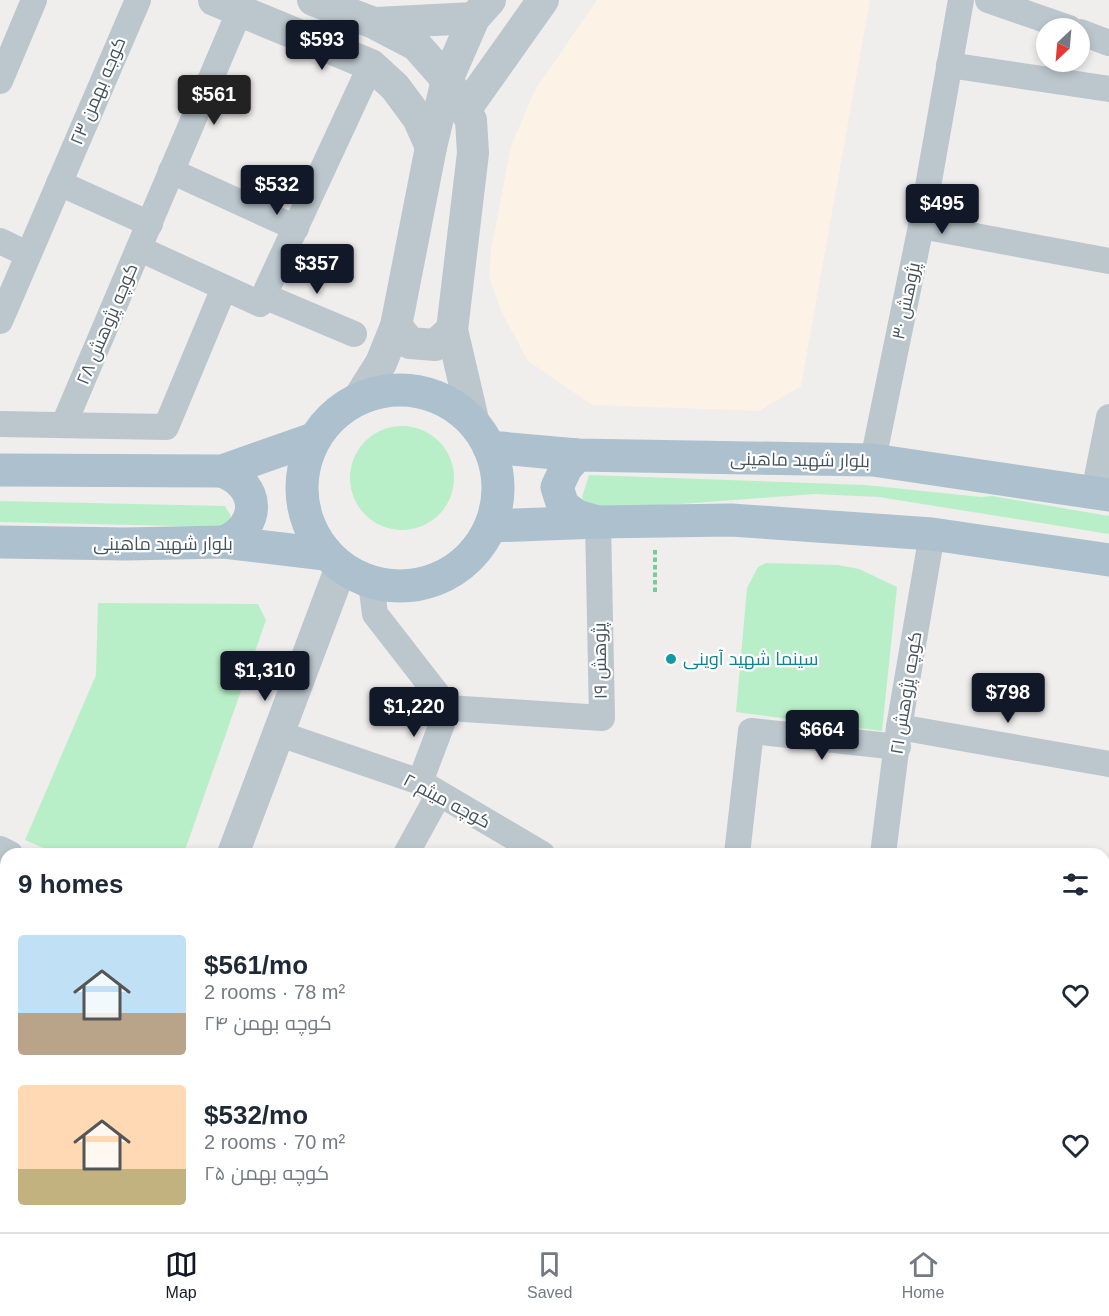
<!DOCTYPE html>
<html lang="en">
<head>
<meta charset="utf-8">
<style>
	:root { --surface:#fff; --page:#f2f2f3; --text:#1f2937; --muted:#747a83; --line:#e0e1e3; --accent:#111827 }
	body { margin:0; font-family:Arial,Cairo,sans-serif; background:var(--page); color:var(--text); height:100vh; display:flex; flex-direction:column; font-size:22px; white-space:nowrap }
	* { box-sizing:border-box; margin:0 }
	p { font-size:20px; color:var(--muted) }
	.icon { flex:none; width:33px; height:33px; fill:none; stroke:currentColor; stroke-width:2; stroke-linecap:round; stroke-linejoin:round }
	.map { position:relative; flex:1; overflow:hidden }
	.sheet { position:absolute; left:0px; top:848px; width:1110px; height:386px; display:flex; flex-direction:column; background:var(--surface); border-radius:18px 18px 0 0; box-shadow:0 3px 9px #0003 }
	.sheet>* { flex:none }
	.needle { width:39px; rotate:206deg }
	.buttons { position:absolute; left:1036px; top:18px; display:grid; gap:12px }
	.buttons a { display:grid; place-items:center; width:54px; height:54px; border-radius:50%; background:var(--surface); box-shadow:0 3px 9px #0003; font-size:30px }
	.price { position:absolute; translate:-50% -51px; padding:0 14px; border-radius:6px; background:var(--accent); color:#fff; font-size:20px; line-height:39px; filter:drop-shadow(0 2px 3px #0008) }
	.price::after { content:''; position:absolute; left:50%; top:36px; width:18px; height:14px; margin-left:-9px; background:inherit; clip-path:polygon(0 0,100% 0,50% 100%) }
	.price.on { background:#222; color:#fff }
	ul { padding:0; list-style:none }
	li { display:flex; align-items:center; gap:18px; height:150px; padding:0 18px }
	li span { display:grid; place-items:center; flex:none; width:168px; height:120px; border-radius:6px; color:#555 }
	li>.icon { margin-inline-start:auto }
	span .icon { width:72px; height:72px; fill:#fffc; stroke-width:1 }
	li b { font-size:26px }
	h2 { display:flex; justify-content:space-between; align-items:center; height:72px; padding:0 18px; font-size:26px }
	.tab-bar { display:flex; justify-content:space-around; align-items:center; height:84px; border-top:2px solid var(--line); background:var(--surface); font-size:16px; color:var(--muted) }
	.tab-bar a { display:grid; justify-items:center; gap:3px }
	.tab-bar .on { color:var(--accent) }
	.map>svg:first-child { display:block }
	.commercial { fill:#fcf2e5 }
	.green { fill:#b9efc8 }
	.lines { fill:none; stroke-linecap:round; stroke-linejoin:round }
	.path { stroke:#71ce95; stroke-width:4; stroke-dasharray:4.5 3; stroke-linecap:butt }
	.minor { stroke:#bbc7cd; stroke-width:26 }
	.tertiary { stroke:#bbc7cd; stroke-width:32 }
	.primary { stroke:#acc0cd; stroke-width:33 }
	.culture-dot { fill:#0f9aa8; stroke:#fff; stroke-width:2 }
	.labels { text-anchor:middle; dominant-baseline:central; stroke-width:4.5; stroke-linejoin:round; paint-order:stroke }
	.street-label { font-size:18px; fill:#45535b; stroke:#fff }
	.culture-label { font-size:18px; fill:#0d838f; stroke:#fff; text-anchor:start }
</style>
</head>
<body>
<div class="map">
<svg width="1109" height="1232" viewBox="0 0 1109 1232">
	<rect width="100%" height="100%" fill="#f0eded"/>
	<path class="commercial" d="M597 0H870L801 386 759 411 592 405 528 361 502 313 489 277 491 250 511 146 535 90Z"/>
	<g class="green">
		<circle cx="402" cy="478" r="52"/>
		<path d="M589 475 865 485 981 497 992 496 1109 516V534L879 497 815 494 588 511 582 497Z"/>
		<path d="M0 501 225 506 231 516 230 520 221 527 0 522Z"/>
		<path d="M766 563 838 565 859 569 897 587 882 731 736 712 747 588 758 567Z"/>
		<path d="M98 603 258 604 266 620 184 853H55L25 840 96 675Z"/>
	</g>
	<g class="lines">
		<g class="path">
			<path d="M655 592V550"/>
			<path d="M0 888 4 878"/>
		</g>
		<g class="minor">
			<path d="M988 0 1069 28"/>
			<path d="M1080 32 1109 43"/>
			<path d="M949 65 1109 89"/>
			<path d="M0 81 34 0"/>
			<path d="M171 171 296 228"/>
			<path d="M59 183 150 224"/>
			<path d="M921 226 1109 261"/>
			<path d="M0 241 27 254"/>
			<path d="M140 249 260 304 371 65"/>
			<path d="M264 296 354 334"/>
			<path d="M0 321 138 0"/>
			<path d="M0 424 166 427 224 288"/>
			<path d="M64 424 240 10"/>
			<path d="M873 460 921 226 961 0"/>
			<path d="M1094 492 1109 417"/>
			<path d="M371 583 375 614 448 708"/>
			<path d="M448 708 602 718 598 522"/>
			<path d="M899 727 1109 764"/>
			<path d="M280 734 420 782 542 854"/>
			<path d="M420 782 448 708"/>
			<path d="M0 849 10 854"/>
			<path d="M406 854 439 794"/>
			<path d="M737 854 751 731 898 747"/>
			<path d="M883 854 899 727 932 534"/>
			<path d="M1104 962 1109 929"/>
			<path d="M1104 1159 1109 1161"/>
			<path d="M0 1186 6 1171"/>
			<path d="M0 1212 6 1215"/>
			<path d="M34 1227 45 1232"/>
			<path d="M311 1227 320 1232"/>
			<path d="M199 1232 202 1227"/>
			<path d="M341 1232 344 1227"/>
			<path d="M483 1232 486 1227"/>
			<path d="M579 1232 582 1227"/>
			<path d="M733 1232 736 1227"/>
		</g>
		<g class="tertiary">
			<path d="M214 0 371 65 395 87 418 118 431 147"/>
			<path d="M313 0 374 23 416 45 447 80 471 120 473 153 452 330 474 424"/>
			<path d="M376 23 474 18"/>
			<path d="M465 110 543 0"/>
			<path d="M396 326 410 343 435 345 452 330"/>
			<path d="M359 398 381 363 396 326 431 147 447 80 474 18 490 0"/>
			<path d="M233 854 341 567"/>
			<path d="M91 1232 93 1227"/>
		</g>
		<g class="primary">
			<circle cx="400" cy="488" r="98"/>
			<path d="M489 447 577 455 873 460 1109 495"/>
			<path d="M577 455 566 468 557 487 563 506 577 516 598 522"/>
			<path d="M0 470 222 471 313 439"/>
			<path d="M222 471C260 485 262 526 224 542"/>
			<path d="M491 526 598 522 731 520 932 534 1109 560"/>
			<path d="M0 542 125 544 224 542 325 554"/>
		</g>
	</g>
	<circle class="culture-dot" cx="671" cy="659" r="6"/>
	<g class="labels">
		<g class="street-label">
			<text transform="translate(98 91) rotate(-67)">کوجه بهمن ۲۳</text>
			<text transform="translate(906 301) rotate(-78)">پژوهش ۳۰</text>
			<text transform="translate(107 324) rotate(-67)">کوچه پژوهش ۲۸</text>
			<text transform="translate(800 460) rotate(1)">بلوار شهید ماهینی</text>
			<text x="163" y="544">بلوار شهید ماهینی</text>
			<text transform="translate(600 661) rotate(-91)">پژوهش ۱۹</text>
			<text transform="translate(906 693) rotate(-81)">کوچه پژوهش ۲۱</text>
			<text transform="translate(447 801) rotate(28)">کوچه میثم ۲</text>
		</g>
		<g class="culture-label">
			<text x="683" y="659">سینما شهید آوینی</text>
		</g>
	</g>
</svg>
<div class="buttons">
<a><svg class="needle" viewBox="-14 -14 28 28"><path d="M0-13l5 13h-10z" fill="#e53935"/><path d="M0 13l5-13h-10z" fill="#747a83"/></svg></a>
</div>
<b class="price" style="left:322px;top:71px">$593</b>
<b class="price on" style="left:214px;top:126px">$561</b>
<b class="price" style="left:277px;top:216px">$532</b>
<b class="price" style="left:942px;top:235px">$495</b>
<b class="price" style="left:317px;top:295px">$357</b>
<b class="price" style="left:265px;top:702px">$1,310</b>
<b class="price" style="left:1008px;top:724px">$798</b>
<b class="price" style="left:414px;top:738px">$1,220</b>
<b class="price" style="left:822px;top:761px">$664</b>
<section class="sheet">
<h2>9 homes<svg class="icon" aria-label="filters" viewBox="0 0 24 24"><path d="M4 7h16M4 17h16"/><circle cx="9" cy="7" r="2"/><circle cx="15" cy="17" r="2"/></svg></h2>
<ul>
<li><span style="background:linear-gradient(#bfe0f5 65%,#b9a48a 0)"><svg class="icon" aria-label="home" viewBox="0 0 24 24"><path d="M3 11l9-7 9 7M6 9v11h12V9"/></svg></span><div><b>$561/mo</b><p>2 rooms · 78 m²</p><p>کوچه بهمن ۲۴</p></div><svg class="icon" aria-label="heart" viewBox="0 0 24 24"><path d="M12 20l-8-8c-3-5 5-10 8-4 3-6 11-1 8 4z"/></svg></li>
<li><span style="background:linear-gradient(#ffd9b3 70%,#c2b280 0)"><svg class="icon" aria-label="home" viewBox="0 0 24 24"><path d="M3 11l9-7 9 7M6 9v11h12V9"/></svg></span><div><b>$532/mo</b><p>2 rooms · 70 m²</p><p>کوچه بهمن ۲۵</p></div><svg class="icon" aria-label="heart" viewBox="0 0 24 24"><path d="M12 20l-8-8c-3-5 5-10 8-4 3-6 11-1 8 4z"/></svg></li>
</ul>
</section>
</div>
<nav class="tab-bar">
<a class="on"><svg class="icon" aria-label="map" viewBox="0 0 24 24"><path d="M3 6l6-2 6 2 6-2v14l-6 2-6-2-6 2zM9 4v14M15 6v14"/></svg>Map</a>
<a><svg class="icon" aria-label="saved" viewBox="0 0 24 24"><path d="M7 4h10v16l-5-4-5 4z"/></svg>Saved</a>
<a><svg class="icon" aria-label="home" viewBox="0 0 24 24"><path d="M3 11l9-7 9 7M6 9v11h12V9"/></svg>Home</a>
</nav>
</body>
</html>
